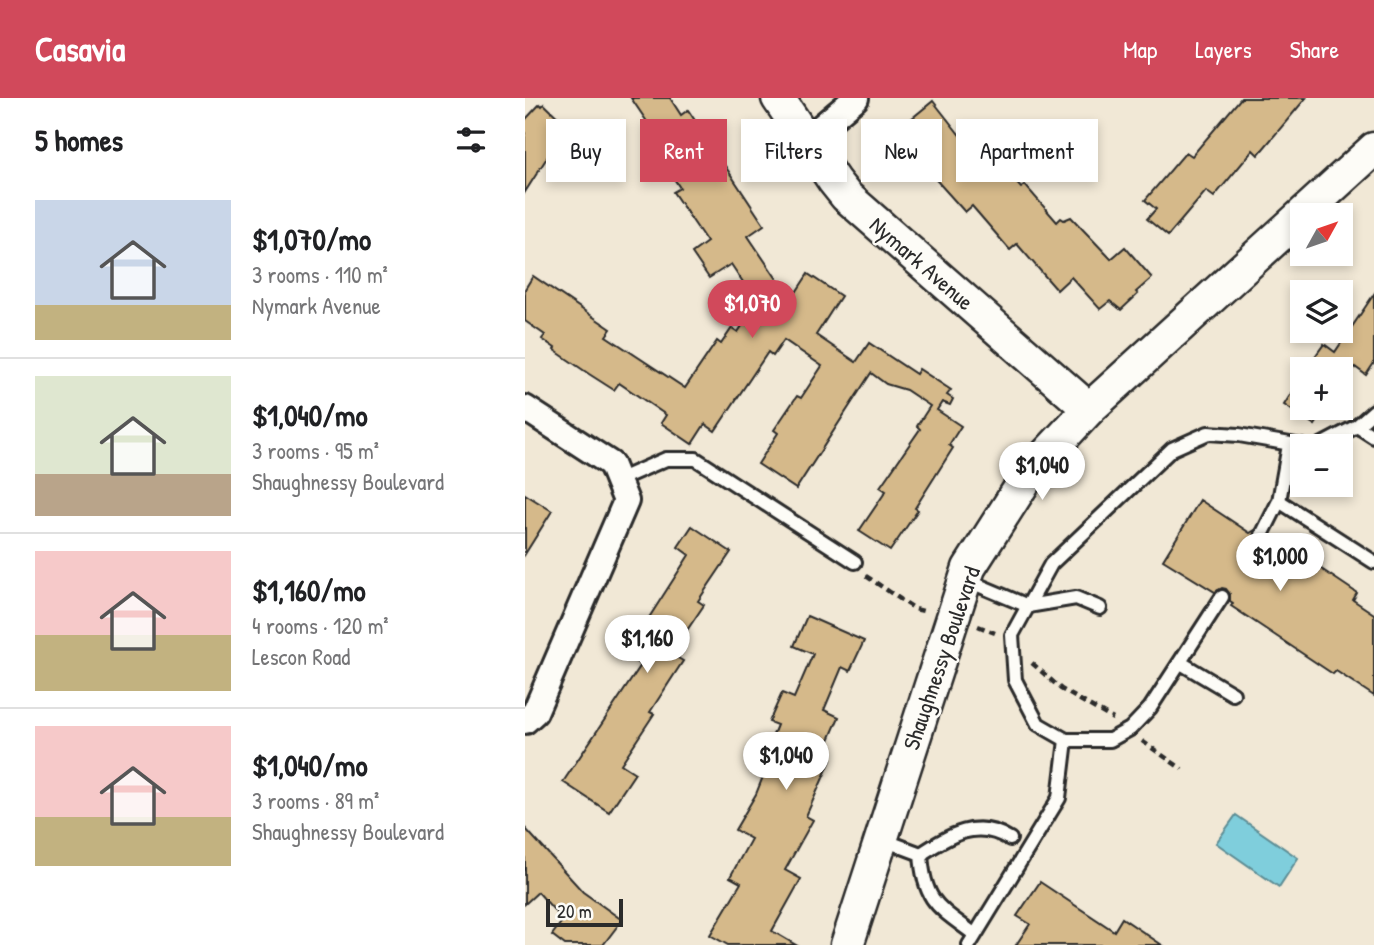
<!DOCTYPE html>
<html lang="en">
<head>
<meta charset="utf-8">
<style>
	:root { --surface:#fff; --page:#f6f6f6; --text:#202124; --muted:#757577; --line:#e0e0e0; --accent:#d1495b }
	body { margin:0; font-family:"Patrick Hand",sans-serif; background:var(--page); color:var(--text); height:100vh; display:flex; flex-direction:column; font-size:26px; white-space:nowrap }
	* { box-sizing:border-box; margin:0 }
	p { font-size:23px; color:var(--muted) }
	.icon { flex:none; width:38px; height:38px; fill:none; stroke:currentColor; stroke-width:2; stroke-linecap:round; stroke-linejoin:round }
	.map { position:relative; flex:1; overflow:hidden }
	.sheet { display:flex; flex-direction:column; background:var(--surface); width:525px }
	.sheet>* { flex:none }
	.top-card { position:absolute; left:21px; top:21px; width:665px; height:63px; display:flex; gap:14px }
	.needle { width:46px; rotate:50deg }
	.buttons { position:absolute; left:765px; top:105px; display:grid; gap:14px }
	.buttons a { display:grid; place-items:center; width:63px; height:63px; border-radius:0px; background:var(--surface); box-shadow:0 4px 10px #0003; font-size:35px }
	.scale { position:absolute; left:21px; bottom:18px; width:77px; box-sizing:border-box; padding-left:7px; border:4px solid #2b2b2b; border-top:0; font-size:19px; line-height:24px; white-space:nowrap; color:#2b2b2b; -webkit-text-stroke:5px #fdfcf7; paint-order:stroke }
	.price { position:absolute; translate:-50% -60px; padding:0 16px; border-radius:24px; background:#fff; color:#222; font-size:23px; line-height:46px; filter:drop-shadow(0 2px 4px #0008) }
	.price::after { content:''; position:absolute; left:50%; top:42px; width:21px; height:16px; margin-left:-10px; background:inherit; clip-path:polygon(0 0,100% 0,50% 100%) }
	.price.current { background:var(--accent); color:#fff }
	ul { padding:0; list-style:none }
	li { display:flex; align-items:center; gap:21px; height:175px; padding:0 35px }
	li+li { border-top:2px solid var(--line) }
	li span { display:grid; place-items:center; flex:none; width:196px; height:140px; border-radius:0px; color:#555 }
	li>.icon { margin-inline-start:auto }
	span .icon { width:84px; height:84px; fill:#fffc; stroke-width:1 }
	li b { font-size:30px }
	h2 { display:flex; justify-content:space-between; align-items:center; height:84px; padding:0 35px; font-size:30px }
	.chip { padding:0 24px; border-radius:0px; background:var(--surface); box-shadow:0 4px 10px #0003; font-size:24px; line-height:63px }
	.chip.current { background:var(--accent); color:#fff }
	header { display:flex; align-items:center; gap:42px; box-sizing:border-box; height:98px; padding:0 35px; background:var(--accent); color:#fff }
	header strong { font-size:33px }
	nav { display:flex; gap:38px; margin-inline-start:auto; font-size:24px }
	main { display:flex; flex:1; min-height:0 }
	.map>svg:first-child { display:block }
	.water { fill:#7fcedc; stroke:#5d8d95; stroke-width:2 }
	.building { fill:#d5b98a; stroke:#2b2b2b; stroke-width:2 }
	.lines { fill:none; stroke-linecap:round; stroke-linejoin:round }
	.service-casing { stroke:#2b2b2b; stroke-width:18 }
	.minor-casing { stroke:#2b2b2b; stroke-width:30 }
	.tertiary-casing { stroke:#2b2b2b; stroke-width:37 }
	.path { stroke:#2b2b2b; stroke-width:4.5; stroke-dasharray:7 5; stroke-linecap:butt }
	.service { stroke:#fdfcf7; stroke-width:12 }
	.minor { stroke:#fdfcf7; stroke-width:24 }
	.tertiary { stroke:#fdfcf7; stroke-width:32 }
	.labels { text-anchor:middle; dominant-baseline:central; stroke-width:5; stroke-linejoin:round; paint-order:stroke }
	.street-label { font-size:23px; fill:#2b2b2b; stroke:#fdfcf7 }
</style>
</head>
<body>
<header>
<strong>Casavia</strong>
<nav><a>Map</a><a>Layers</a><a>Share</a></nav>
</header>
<main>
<section class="sheet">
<h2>5 homes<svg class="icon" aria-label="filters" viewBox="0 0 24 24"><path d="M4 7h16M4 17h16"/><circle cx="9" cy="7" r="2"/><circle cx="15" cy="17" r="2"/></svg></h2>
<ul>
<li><span style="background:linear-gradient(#c9d6e8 75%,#c2b280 0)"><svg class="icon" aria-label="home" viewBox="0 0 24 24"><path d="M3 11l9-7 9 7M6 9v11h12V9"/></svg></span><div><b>$1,070/mo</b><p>3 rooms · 110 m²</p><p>Nymark Avenue</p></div></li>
<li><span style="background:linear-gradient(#dfe7d0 70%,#b9a48a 0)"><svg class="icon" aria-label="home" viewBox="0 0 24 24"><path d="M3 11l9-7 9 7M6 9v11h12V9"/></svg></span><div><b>$1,040/mo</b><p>3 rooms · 95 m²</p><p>Shaughnessy Boulevard</p></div></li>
<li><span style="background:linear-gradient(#f6c9c9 60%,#c2b280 0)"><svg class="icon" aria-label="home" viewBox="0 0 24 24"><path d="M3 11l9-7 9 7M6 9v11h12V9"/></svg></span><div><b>$1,160/mo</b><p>4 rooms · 120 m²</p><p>Lescon Road</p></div></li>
<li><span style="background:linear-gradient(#f6c9c9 65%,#c2b280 0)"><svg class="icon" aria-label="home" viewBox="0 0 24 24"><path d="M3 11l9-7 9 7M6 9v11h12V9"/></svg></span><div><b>$1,040/mo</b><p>3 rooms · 89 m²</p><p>Shaughnessy Boulevard</p></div></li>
</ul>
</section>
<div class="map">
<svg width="849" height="847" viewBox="0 0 849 847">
	<rect width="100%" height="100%" fill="#f1e8d6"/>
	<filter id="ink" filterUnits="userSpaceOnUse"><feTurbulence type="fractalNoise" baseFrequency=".0143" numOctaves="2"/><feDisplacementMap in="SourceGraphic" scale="14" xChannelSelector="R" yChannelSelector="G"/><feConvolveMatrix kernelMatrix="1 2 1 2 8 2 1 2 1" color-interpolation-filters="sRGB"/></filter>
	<g filter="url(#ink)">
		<path class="water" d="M711 717 773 760 754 789 691 745Z"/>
		<g class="building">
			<path d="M106 0H145L156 17 163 12 239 127 223 138 266 202 283 176 316 198 291 237 331 264 344 245 391 276 394 271 426 292 422 297 428 301 425 307 417 304 412 312 436 328 424 347 428 350 390 410 393 412 365 453 334 433 361 393 355 389 395 331 392 328 405 308 381 292 361 286 346 275 271 391 233 366 253 335 249 332 272 298 276 300 297 268 259 242 248 258 243 254 190 333 180 326 167 346 136 325 141 317 94 285 89 292 64 276 29 252 30 250 17 241 20 237 0 223V191L8 178 86 231 81 238 160 290 192 243 196 246 207 230 213 234 232 205 206 166 184 180 167 155 182 144 148 94 155 90 122 39 129 34Z"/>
			<path d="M716 0H781L733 57 728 52 689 99 681 93 643 138 622 121 631 111 620 102 661 54 667 58Z"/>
			<path d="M408 3 441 45 443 43 453 54 456 51 487 85 489 82 496 90 500 87 532 124 536 120 539 122 546 119 586 161 600 149 627 180 611 194 613 196 596 212 585 203 575 211 546 179 532 192 492 146 485 152 447 108 440 114 396 65 388 71 363 40Z"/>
			<path d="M15 6 17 8 19 6 41 27 35 33 54 50 35 70 23 58 0 94V22Z"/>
			<path d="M849 196V265L841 277 830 269 816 291V271H781L799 246 810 254Z"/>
			<path d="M777 278V310H801L790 327 759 307Z"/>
			<path d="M0 396 27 413 0 456Z"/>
			<path d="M675 402 725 435 730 432 728 438 733 444 738 446 744 442 768 458 771 454 832 495 828 502 849 516V598L811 573 808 576 706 508 708 505 705 503V496L701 491 697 490 690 494 638 462Z"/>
			<path d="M167 428 206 454 173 503 179 507 146 556 158 563 125 614 129 616 96 666 110 675 84 714 38 684 116 567 105 560 123 533 118 529 164 457 153 449Z"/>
			<path d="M282 518 339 543 325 573 317 569 299 612 314 619 297 658 306 662 281 718 288 722 260 772 276 781 247 833 271 847H203L185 837 216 785 205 779 226 741 210 732 231 696 241 671 235 669 252 627 244 624 257 595 269 600 288 556 269 548Z"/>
			<path d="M0 730 58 794 97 822 78 847H40L27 837 38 822 13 794 0 806Z"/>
			<path d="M515 784 589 833 597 820 637 847H491L505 826 492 818Z"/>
		</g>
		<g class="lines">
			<defs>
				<g id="service">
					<path d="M832 328 849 339"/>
					<path d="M794 348 832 328 849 313"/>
					<path d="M93 382 141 361H171L330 464"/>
					<path d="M754 403 849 464"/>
					<path d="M737 437 754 403 764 347"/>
					<path d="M441 482 503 508 551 500 575 510"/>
					<path d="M697 499 625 610 605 631 585 642H541L513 626 490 582 487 537 526 466 647 351 683 335 714 337 777 348"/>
					<path d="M656 565 708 596"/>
					<path d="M356 741 396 756"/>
					<path d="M396 756C399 804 413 809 449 836"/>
					<path d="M396 756C425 737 452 720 485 741"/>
					<path d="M444 847 534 700 541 642"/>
				</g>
				<g id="minor">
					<path d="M281 42 331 0"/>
					<path d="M0 310 86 366 101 403 10 614 0 623"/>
				</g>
				<g id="tertiary">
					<path d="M253 0 309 83 321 98 564 311"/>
					<path d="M322 847 444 470 506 373 564 311 849 51"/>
				</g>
			</defs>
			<use href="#service" class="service-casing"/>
			<use href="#minor" class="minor-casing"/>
			<use href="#tertiary" class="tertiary-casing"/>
			<g class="path">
				<path d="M341 478 390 511 402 514"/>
				<path d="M453 528 470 535"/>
				<path d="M507 565 536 591 588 621"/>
				<path d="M617 643 657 671"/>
			</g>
			<use href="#service" class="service"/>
			<use href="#minor" class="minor"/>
			<use href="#tertiary" class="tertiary"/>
		</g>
	</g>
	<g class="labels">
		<g class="street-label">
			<text transform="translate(397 165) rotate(41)">Nymark Avenue</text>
			<text transform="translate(416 560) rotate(-71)">Shaughnessy Boulevard</text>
		</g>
	</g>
</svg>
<div class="buttons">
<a><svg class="needle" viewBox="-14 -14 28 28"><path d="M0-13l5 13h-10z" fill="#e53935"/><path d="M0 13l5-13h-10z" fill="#757577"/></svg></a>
<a><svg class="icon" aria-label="layers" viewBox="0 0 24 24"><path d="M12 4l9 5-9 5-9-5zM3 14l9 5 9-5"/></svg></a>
<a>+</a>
<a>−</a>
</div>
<div class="scale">20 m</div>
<b class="price current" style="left:227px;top:242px">$1,070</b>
<b class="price" style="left:517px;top:404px">$1,040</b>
<b class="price" style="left:755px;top:495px">$1,000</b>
<b class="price" style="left:122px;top:577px">$1,160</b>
<b class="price" style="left:261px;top:694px">$1,040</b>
<div class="top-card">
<a class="chip">Buy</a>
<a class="chip current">Rent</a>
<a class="chip">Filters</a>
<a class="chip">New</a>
<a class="chip">Apartment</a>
</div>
</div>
</main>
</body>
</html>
